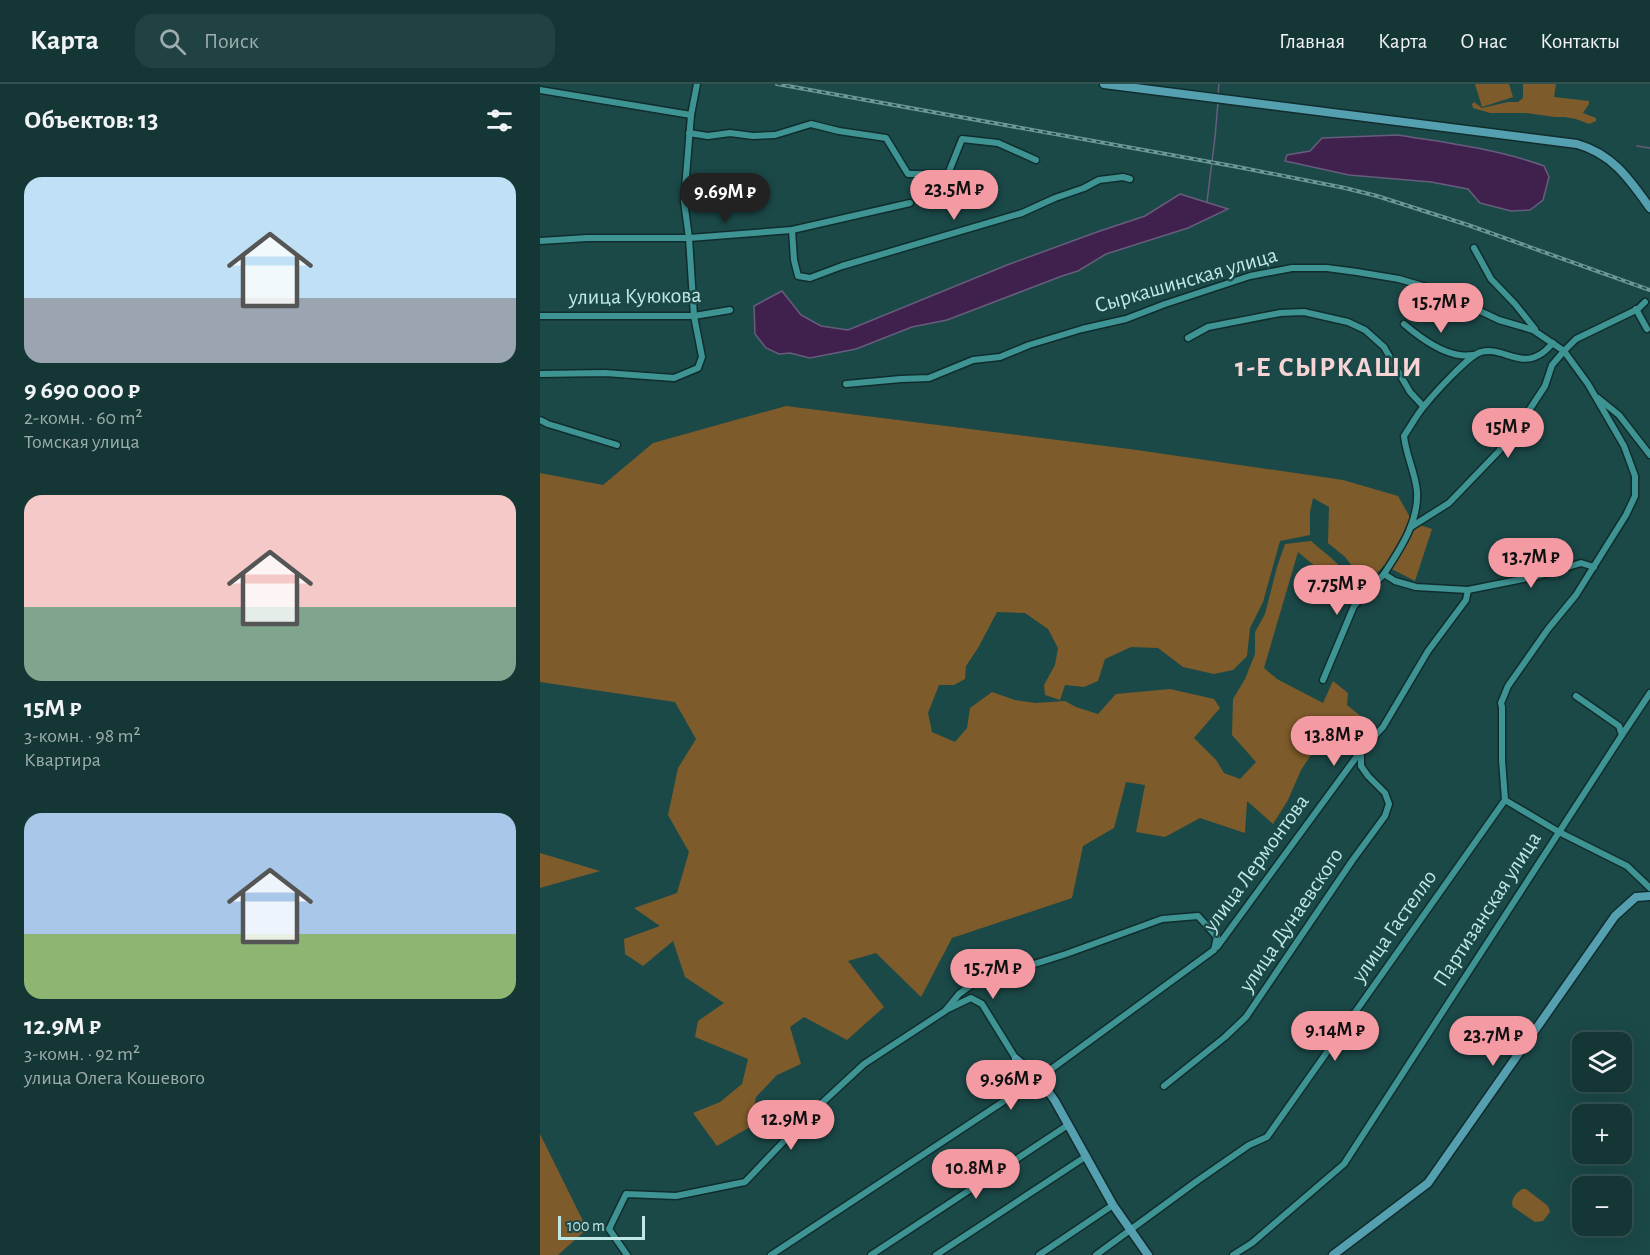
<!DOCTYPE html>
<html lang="ru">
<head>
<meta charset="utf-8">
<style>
	:root { --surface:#143736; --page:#214242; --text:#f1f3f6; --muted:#9dacad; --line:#335151; --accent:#f49aa2 }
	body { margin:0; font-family:"Alegreya Sans",sans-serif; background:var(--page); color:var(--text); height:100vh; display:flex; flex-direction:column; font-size:22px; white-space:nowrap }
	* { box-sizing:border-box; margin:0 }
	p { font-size:20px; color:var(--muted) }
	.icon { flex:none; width:33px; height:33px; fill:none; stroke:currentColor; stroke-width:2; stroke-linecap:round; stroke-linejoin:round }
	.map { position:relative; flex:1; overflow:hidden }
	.side { display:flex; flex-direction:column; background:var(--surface); width:540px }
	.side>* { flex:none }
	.tools { position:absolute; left:1032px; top:948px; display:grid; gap:12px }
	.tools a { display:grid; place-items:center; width:60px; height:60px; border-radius:12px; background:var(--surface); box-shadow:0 6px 24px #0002,0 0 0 2px var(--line); font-size:30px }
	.scale { position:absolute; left:18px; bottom:15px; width:87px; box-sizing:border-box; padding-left:6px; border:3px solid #c0e8e7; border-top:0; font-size:16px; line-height:21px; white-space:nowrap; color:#c0e8e7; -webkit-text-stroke:4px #1b4948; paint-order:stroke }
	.price { position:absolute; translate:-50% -51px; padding:0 14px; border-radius:21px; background:var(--accent); color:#111; font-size:20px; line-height:39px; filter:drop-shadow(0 2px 3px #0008) }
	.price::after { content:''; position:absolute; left:50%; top:36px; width:18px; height:14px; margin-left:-9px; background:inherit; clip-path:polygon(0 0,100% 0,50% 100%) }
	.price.selected { background:#222; color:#fff }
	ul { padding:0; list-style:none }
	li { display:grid; align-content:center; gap:12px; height:318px; padding:0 24px }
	li span { display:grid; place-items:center; height:186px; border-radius:18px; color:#555 }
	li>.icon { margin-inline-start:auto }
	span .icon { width:108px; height:108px; fill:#fffc; stroke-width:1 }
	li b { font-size:26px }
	h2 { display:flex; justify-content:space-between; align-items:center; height:72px; padding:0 24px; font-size:26px }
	header { display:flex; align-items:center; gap:36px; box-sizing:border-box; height:84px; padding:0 30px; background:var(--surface); border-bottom:2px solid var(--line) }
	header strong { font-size:28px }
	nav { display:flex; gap:33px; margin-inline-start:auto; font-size:21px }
	.search { width:420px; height:54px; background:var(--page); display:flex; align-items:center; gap:15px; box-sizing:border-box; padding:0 21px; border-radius:18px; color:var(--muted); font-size:22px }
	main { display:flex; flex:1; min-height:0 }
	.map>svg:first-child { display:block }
	.green { fill:#7e5b2a }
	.water { fill:#40214e; stroke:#665d7c; stroke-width:1.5 }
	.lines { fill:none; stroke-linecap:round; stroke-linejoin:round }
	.stream { stroke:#665d7c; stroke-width:1.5 }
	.street-casing { stroke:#112c2c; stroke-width:9 }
	.secondary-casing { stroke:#112c2c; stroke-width:11 }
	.street { stroke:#3d9493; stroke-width:6 }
	.secondary { stroke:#55a0b0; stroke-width:8 }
	.rail-casing { stroke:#6c9796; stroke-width:4 }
	.rail { stroke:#1b4948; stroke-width:1.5; stroke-dasharray:4.5; stroke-linecap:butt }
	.labels { text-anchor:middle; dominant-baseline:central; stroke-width:5; stroke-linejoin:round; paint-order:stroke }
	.street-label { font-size:22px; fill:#c0e8e7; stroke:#1b4948 }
	.district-label { font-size:28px; font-weight:bold; letter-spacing:1.5px; fill:#f8d4d6; stroke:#1b4948 }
</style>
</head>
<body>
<header>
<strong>Карта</strong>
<div class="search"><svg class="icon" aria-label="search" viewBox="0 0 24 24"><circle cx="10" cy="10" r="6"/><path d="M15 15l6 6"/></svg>Поиск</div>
<nav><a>Главная</a><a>Карта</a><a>О нас</a><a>Контакты</a></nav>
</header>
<main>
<section class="side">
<h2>Объектов: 13<svg class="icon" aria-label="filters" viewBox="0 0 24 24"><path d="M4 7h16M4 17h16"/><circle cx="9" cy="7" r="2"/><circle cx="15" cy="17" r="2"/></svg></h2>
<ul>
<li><span style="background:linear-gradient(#bfe0f5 65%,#9aa5b1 0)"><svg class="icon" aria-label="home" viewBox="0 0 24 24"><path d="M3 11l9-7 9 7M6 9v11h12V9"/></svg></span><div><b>9 690 000 ₽</b><p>2-комн. · 60 m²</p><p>Томская улица</p></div></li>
<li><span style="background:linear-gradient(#f6c9c9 60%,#7fa58c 0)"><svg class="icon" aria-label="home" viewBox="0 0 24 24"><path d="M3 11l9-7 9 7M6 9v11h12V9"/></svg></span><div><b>15M ₽</b><p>3-комн. · 98 m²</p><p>Квартира</p></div></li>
<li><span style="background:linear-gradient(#a9c7e8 65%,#8fb573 0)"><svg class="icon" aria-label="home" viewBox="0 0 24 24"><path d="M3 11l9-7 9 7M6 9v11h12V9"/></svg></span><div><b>12.9M ₽</b><p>3-комн. · 92 m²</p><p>улица Олега Кошевого</p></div></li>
</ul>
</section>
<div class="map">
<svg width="1110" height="1171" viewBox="0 0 1110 1171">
	<rect width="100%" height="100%" fill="#1b4948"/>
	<g class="green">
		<path d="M935 0H969L973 13 942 23Z"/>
		<path d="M983 0H1016L1014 13 1049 17V20L1043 29 1056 34V37L1049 40 1036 35 1025 33H1015L986 29H950L933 24 932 20 934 18 942 24 968 18H978L983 14Z"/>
		<path d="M246 322 597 366 803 396 858 412 871 435 870 438 892 445 875 497 844 481 840 486 825 498 805 473 788 459 789 423 773 414 770 428V451L740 457 723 518 710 544 707 572 693 586 674 590 643 583 618 564 591 563 565 575 558 597 544 603 525 601 520 616 505 611 504 601 515 581 518 564 508 545 485 529 457 528 438 564 426 582 425 595 414 601H399L388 629 392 648 415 658 427 644 430 624 452 608 475 616 496 619 525 617 536 623 558 630 576 610 630 605 674 615 680 624 654 654 676 676 684 689 700 695 716 678 692 651 693 615 705 595 715 570V548L725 530 737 483 745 460 771 457C785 470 805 482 812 500L776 483 758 468 724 584 737 595 783 619 793 597 808 609 807 621 833 642 816 660 795 652 777 662 761 686 748 716 733 740 707 717 705 749 660 734 625 753 596 748 605 701 586 698 574 744 543 762 532 814 412 854 381 913 336 869 308 877 344 923 307 956 264 933 250 943 261 980 237 991 216 1013 210 1043 177 1062 153 1029 180 1018 202 1000 208 975 155 953 158 937 184 919 145 893 133 857 103 882 85 870 84 855 120 842 94 824 137 809 149 768 128 731 138 684 156 655 135 618 0 598V389L63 401 113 359Z"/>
		<path d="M0 769 60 787 0 804Z"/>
		<path d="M0 1050 47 1145 18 1171H0Z"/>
		<path d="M983 1105H986L1008 1122 1010 1128 1003 1137 995 1138 973 1123C970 1116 976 1108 983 1105Z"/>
	</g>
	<g class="water">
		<path d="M858 51C907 59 958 65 1004 82L1009 93 1003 116 990 126 971 127 940 119 928 105 891 98 809 91 745 77 747 71 770 67 782 54Z"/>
		<path d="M640 110 688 125 648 144 566 170 538 187 522 192 407 236 372 243 316 265 270 274 250 269 239 270 226 264 215 250 214 222 242 207 261 231 281 242 308 246 467 181 557 148 605 132Z"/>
	</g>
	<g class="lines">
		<g class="stream">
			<path d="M678 10 679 0"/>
			<path d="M1097 62 1110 64"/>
			<path d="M667 118 675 53 678 18"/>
		</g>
		<defs>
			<g id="street">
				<path d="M0 6 151 31 157 0"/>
				<path d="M149 49 168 52 190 49 213 52 235 51 271 40 299 47 346 54 368 90H408L422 55 458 59 496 76"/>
				<path d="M252 146 254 176 258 192 270 194 302 182 482 129 515 114 544 104 559 96 583 93 590 95"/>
				<path d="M0 157 47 154H149L252 146 370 119"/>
				<path d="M934 164 951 195 975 220 995 245"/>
				<path d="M1096 225 1107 245"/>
				<path d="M0 232H154L190 226"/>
				<path d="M864 240C878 252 900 268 919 271 924 272 929 271 934 271"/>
				<path d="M648 254 668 243 740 229 764 228 808 238 825 246 844 263 870 308 883 322"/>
				<path d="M1013 259C1009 263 1004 269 999 271 979 283 960 262 941 268 929 271 894 310 885 321 877 330 871 342 864 352 866 371 875 388 877 407 879 438 860 465 844 490L855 497 876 503 928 506 998 492 1041 479 1054 483"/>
				<path d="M0 290 65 289 134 294 158 284 162 273 154 232 149 154 144 117 151 31"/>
				<path d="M306 300 361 295 389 294 433 276 460 273 489 261 542 245 586 235 625 220 710 192 752 184H787L817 188 859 195 893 205 959 236 993 246 1024 267 1012 281 1005 302 988 328 959 367 909 419 871 443"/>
				<path d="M1058 314 1079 331 1110 371"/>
				<path d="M0 336 8 340 77 361"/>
				<path d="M783 596 814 522 844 490"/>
				<path d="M1082 651 1110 609"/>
				<path d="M965 716 962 676V623L961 619 968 602 1008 545 1036 511 1086 431 1095 412V392L1084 362 1048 300 1024 267 1036 255 1098 225 1105 218"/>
				<path d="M965 716 1019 748 1087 782 1110 804"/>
				<path d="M677 863 820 668 843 643 888 567 926 516 928 506"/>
				<path d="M408 925 431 914 442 920 476 975"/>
				<path d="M624 1002 685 953 706 933 812 777 845 732 849 720 845 709 828 692 821 682V669"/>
				<path d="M87 1171 69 1145 86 1110 136 1112 205 1098 269 1031 324 980 405 927 419 910 434 899 526 870 622 835 658 832 677 853 674 866 499 994 231 1171"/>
				<path d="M331 1171 528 1041"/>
				<path d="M396 1171 545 1073"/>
				<path d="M499 1171 573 1121"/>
				<path d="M556 1171 657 1097 709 1061 727 1053 965 716"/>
				<path d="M693 1171 712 1159 804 1080 1082 651 1079 642 1036 612"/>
			</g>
			<g id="secondary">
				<path d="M564 0 1037 60C1073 70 1090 96 1110 124"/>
				<path d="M476 975 499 994 515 1017 573 1121 608 1171"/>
				<path d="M793 1171 888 1099 1075 832 1096 813 1110 812"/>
			</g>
		</defs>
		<use href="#street" class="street-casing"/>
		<use href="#secondary" class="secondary-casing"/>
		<use href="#street" class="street"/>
		<use href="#secondary" class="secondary"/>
		<defs>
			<path id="rail" d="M237 0 698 83 805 104 837 112 928 141 1110 206"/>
		</defs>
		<use href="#rail" class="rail-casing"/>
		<use href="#rail" class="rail"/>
	</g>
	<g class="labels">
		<g class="street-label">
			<text transform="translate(646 196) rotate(-16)">Сыркашинская улица</text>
			<text transform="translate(95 212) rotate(-1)">улица Куюкова</text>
			<text transform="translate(716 779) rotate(-54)">улица Лермонтова</text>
			<text transform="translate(947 825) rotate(-57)">Партизанская улица</text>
			<text transform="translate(751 836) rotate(-56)">улица Дунаевского</text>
			<text transform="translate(854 842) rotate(-55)">улица Гастелло</text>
		</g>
		<g class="district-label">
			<text x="789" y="284">1-Е СЫРКАШИ</text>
		</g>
	</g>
</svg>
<div class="tools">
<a><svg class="icon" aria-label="layers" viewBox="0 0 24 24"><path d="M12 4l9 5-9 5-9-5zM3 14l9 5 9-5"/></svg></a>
<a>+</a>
<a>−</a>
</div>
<div class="scale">100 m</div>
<b class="price" style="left:414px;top:137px">23.5M ₽</b>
<b class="price selected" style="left:185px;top:140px">9.69M ₽</b>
<b class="price" style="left:901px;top:250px">15.7M ₽</b>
<b class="price" style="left:968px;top:375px">15M ₽</b>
<b class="price" style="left:991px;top:505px">13.7M ₽</b>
<b class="price" style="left:797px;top:532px">7.75M ₽</b>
<b class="price" style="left:794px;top:683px">13.8M ₽</b>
<b class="price" style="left:453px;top:916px">15.7M ₽</b>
<b class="price" style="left:795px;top:978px">9.14M ₽</b>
<b class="price" style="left:953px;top:983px">23.7M ₽</b>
<b class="price" style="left:471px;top:1027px">9.96M ₽</b>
<b class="price" style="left:251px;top:1067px">12.9M ₽</b>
<b class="price" style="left:436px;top:1116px">10.8M ₽</b>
</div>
</main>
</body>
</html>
